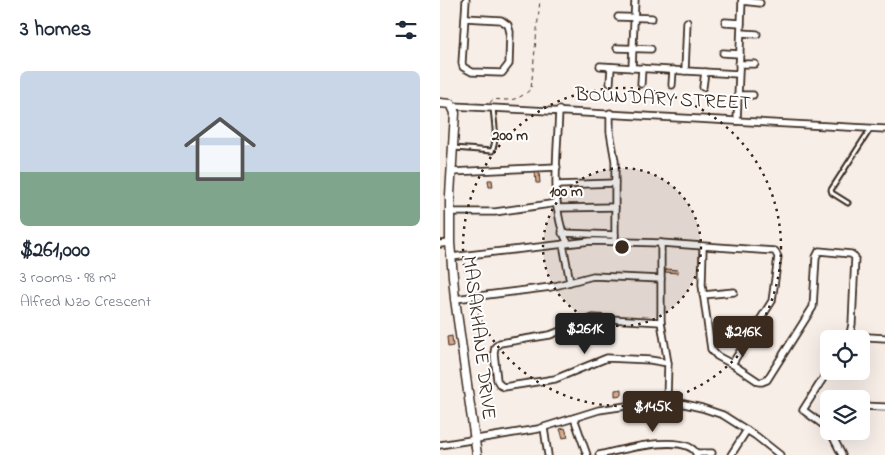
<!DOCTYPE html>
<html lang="en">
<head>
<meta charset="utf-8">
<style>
	:root { --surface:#fff; --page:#f6f6f7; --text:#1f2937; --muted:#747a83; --accent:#3b2a1e }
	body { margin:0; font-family:"Indie Flower",sans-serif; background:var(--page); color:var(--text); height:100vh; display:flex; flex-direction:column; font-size:19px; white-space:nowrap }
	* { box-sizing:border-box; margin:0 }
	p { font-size:16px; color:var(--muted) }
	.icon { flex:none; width:28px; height:28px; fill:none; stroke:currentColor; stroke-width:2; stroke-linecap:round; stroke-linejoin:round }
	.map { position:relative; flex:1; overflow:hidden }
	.drawer { display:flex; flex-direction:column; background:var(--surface); width:440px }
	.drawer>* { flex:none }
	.fabs { position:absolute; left:380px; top:330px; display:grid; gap:10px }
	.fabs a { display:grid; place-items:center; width:50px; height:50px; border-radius:8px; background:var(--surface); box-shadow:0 5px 20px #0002; font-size:25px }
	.price { position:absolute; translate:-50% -42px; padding:0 11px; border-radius:5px; background:var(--accent); color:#fff; font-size:16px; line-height:32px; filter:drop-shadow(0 1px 2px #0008) }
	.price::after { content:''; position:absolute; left:50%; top:30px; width:15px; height:11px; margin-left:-8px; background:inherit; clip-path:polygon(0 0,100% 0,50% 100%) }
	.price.active { background:#222; color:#fff }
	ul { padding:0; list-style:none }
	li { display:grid; align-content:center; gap:10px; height:265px; padding:0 20px }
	li span { display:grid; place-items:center; height:155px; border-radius:8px; color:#555 }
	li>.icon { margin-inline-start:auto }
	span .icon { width:90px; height:90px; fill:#fffc; stroke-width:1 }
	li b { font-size:21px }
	h2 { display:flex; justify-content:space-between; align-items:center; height:60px; padding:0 20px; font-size:21px }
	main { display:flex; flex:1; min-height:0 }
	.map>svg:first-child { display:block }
	.building { fill:#d8a98a; stroke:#3b2a1e }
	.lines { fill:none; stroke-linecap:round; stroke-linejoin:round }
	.lane-casing { stroke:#3b2a1e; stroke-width:7 }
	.street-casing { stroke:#3b2a1e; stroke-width:9 }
	.secondary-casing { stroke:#3b2a1e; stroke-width:11 }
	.path { stroke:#3b2a1e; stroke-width:1; stroke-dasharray:4 4; stroke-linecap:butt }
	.lane { stroke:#fff; stroke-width:3 }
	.street { stroke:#fff; stroke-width:5.5 }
	.secondary { stroke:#fff; stroke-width:8 }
	.ring { fill:none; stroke:#3b2a1e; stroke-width:2.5; stroke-dasharray:2.5 5 }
	.labels { text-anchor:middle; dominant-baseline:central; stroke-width:4; stroke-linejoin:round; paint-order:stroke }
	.street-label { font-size:20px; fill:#3b2a1e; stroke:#fff }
	.centre { fill:#3b2a1e; stroke:#fff; stroke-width:2.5 }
	.ring-label { font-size:15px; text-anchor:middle; font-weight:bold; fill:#3b2a1e; stroke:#fff; stroke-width:4; stroke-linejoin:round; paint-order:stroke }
</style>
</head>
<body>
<main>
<section class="drawer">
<h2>3 homes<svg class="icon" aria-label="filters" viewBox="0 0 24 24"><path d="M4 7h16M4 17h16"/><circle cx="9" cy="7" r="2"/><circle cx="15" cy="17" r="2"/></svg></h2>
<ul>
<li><span style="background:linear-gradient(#c9d6e8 65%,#7fa58c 0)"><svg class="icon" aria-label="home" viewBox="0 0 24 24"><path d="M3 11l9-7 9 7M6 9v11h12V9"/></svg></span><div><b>$261,000</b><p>3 rooms · 98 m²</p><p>Alfred Nzo Crescent</p></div></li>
</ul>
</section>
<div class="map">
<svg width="445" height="455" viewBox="0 0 445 455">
	<rect width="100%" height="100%" fill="#f7eee8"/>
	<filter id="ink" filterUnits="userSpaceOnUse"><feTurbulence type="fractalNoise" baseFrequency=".02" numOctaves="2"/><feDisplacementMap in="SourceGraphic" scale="10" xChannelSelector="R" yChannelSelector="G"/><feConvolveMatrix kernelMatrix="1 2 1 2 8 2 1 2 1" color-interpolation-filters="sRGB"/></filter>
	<g filter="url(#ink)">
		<g class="building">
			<path d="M99 171 100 183H96L95 172Z"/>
			<path d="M48 180H52L53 187H49Z"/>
			<path d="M226 269 238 270V273L225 272Z"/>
			<path d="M12 336 13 346 8 347 7 337Z"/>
			<path d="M182 389V395L175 396V390Z"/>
			<path d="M125 428 128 437 123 438 120 429Z"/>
		</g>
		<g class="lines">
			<defs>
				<g id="lane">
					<path d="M14 148 52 151C58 138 54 122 53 108"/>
					<path d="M408 203 392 193 391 190 431 128"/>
				</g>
				<g id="street">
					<path d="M302 1 320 3"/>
					<path d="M178 17 212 18"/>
					<path d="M25 18 61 20 68 25 70 32 69 64 62 73 32 72 23 67 22 63 26 0"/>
					<path d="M285 22 301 23"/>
					<path d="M301 33 317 34"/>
					<path d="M177 48 211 49"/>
					<path d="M283 53 300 54"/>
					<path d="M299 64H315"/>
					<path d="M160 66 298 74"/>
					<path d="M192 68 195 0"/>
					<path d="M245 71 247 22"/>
					<path d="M170 83 171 67"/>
					<path d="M201 84 202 68"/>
					<path d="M232 85 233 70"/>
					<path d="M263 87 265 72"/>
					<path d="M298 95H313"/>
					<path d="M13 106 445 129"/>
					<path d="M119 110C118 147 109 212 128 243"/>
					<path d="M170 113V132L175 161V241"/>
					<path d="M297 121 302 0"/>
					<path d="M11 172 117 167"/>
					<path d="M117 185 175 183"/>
					<path d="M117 208 175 207"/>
					<path d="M10 212H55L117 203"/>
					<path d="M122 233 175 235"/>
					<path d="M221 243V322L228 363 227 400"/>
					<path d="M0 244 10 243"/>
					<path d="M123 244 130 282"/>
					<path d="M263 247 262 285 271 349 277 356 292 364 319 382H322L327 380 373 307 376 257 379 251 411 254 415 257 412 324 409 339"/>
					<path d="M11 257 151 241 221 243 335 251 338 257 332 301 292 364"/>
					<path d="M263 295 294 292"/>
					<path d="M15 299 111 287 153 276 221 279"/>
					<path d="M221 322 153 318 110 335 60 343 55 347 54 353 57 380 60 385 64 387 115 379 167 358 210 360 228 363"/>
					<path d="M411 336 445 338"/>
					<path d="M389 369 363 410 389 429"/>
					<path d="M421 406 445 407"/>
					<path d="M134 418 147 455"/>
					<path d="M104 428 108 455"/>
					<path d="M390 431 402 455"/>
					<path d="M0 445 98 429 159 410 227 400 262 408 283 415 316 436 340 455"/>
					<path d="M256 453H272"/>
					<path d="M159 455C177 451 248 431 257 455"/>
					<path d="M291 455 307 430"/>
				</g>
				<path id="secondary" d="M0 103 11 104 15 113 10 195V243L15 299 37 455"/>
			</defs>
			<use href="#lane" class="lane-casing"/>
			<use href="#street" class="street-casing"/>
			<use href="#secondary" class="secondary-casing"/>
			<path class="path" d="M50 103 53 99C71 101 77 101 91 89L100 0"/>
			<use href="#lane" class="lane"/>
			<use href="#street" class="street"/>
			<use href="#secondary" class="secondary"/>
		</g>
	</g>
	<circle cx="182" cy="247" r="79" fill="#3b2a1e" fill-opacity=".12"/>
	<g class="ring">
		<circle cx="182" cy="247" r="79"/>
		<circle cx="182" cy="247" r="159"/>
	</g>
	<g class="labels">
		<g class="street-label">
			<text transform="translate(223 100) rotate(3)">BOUNDARY STREET</text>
			<text transform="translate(38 338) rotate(83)">MASAKHANE DRIVE</text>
		</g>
	</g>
	<circle cx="182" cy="247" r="8" class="centre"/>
	<g class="ring-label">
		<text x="70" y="140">200 m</text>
		<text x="126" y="196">100 m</text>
	</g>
</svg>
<div class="fabs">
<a><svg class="icon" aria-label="locate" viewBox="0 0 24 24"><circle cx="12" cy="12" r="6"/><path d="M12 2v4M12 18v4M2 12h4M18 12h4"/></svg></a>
<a><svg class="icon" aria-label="layers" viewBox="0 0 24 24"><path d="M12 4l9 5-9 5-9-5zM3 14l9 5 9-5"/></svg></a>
</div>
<b class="price active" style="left:145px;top:355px">$261K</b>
<b class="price" style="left:303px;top:358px">$216K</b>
<b class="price" style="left:213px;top:433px">$145K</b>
</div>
</main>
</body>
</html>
